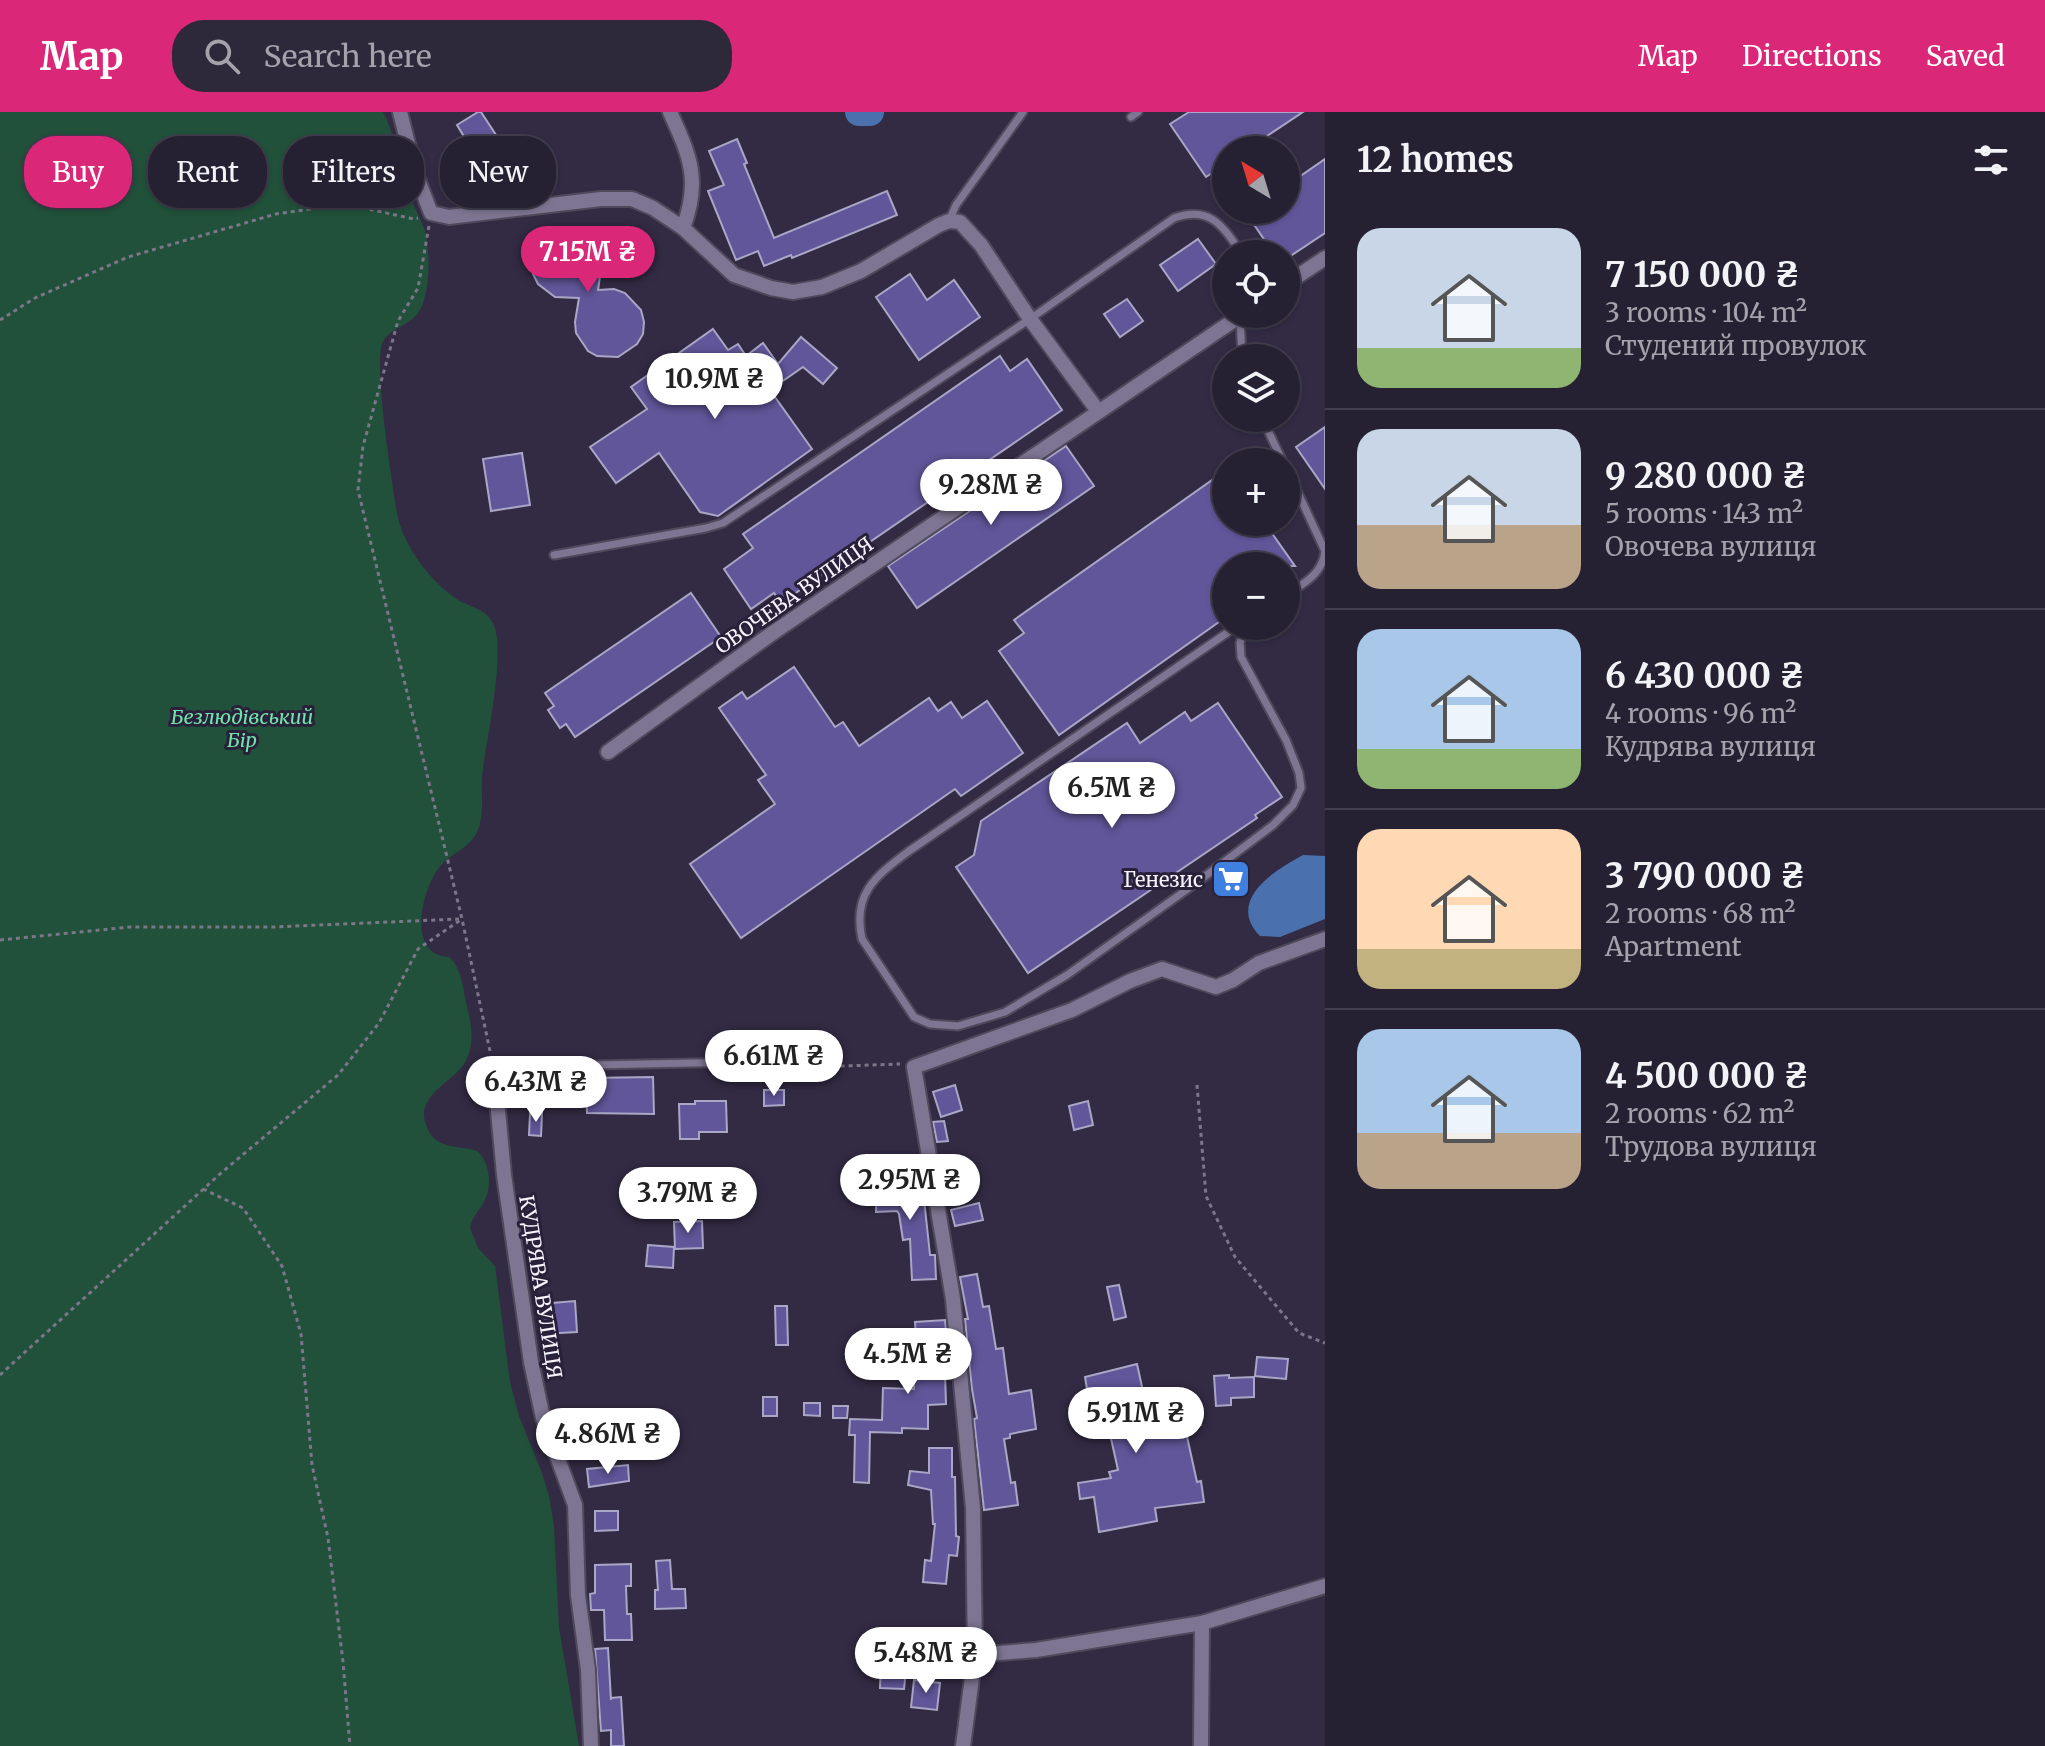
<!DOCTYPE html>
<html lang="en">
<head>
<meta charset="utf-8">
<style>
	:root { --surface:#262033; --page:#2e283b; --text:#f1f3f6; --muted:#a4a3ac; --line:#423e4e; --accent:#db2777 }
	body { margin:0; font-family:Merriweather,serif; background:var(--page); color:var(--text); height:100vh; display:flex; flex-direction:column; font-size:30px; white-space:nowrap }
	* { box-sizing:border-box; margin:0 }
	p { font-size:26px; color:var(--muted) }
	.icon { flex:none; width:44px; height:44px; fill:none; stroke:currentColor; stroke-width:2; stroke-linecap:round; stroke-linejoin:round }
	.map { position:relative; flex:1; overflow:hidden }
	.panel { display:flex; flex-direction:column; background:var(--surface); width:720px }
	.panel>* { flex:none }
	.top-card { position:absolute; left:24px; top:24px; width:760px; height:72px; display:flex; gap:16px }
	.needle { width:52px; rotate:322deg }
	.controls { position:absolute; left:1212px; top:24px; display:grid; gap:16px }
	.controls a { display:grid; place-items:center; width:88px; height:88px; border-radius:50%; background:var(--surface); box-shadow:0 2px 6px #0004,0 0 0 2px var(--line); font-size:40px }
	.price { position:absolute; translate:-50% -68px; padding:0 18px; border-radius:28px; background:#fff; color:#222; font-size:26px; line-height:52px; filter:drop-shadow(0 2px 4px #0008) }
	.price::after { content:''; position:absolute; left:50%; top:48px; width:24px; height:18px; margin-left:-12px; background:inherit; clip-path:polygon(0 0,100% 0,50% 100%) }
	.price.selected { background:var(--accent); color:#fff }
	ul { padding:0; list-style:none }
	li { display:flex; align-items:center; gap:24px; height:200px; padding:0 32px }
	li+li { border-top:2px solid var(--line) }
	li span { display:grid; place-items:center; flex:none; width:224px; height:160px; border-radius:24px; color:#555 }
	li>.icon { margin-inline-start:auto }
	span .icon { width:96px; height:96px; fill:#fffc; stroke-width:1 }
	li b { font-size:34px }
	h2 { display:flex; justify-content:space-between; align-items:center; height:96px; padding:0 32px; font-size:34px }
	.tag { padding:0 28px; border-radius:32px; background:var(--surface); box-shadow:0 2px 6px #0004,0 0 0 2px var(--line); font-size:28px; line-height:72px }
	.tag.selected { background:var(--accent); color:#fff }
	header { display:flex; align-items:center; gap:48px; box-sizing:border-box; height:112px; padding:0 40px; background:var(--accent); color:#fff }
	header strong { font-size:38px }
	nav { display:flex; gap:44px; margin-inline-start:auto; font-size:28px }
	.search { width:560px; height:72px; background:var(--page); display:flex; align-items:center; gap:20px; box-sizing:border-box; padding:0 28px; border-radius:32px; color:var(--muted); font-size:30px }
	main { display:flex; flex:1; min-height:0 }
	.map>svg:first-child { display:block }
	.green { fill:#21513a }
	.water { fill:#4a71ae }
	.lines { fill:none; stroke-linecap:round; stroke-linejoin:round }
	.river { stroke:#4a71ae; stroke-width:28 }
	.building { fill:#615699; stroke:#a9a6c6; stroke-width:2 }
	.lane-casing { stroke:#4f495c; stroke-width:11 }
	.street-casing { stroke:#4f495c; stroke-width:18 }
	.path { stroke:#7c7689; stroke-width:3; stroke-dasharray:4 4; stroke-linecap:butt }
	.lane { stroke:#7e7592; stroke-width:7 }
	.street { stroke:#7e7592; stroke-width:14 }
	.labels { text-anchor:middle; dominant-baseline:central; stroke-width:6; stroke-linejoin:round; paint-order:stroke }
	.street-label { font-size:20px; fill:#f5f3fc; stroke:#292139 }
	.park-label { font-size:20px; font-style:italic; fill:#70e5ab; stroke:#292139 }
	.poi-label { font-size:20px; fill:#f5f3fc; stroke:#292139; text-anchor:end }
</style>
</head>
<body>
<header>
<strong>Map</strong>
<div class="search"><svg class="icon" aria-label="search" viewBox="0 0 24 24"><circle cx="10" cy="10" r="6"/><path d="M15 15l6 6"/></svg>Search here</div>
<nav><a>Map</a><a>Directions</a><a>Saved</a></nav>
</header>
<main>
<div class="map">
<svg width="1325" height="1634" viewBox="0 0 1325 1634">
	<rect width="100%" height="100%" fill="#332b44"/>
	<path class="green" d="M0 0H383C395 23 399 50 406 75 411 90 420 104 425 119 430 139 430 171 423 191 416 215 389 213 382 232 374 256 392 371 397 401 403 434 430 469 458 488 470 495 486 497 493 511 507 539 485 632 482 666 481 682 484 700 479 715 474 732 459 738 446 748 423 767 403 844 449 845 461 855 463 875 466 890 470 908 475 926 468 944 459 970 414 980 426 1013 429 1021 433 1027 441 1031 452 1036 466 1035 477 1039 490 1050 492 1072 485 1088 480 1098 472 1104 470 1116L478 1136 495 1154 510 1270 519 1304 542 1361 549 1384 554 1414 559 1516 579 1634H0Z"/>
	<path class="water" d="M1303 743 1325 744V807L1280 825 1260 824C1226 789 1273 759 1303 743Z"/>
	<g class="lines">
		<path class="river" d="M859 0H870"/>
	</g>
	<g class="building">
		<path d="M478 0H481L498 26 474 41 457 13Z"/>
		<path d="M1189 0H1303L1246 38H1226V52L1206 65 1170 12Z"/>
		<path d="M737 27 747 51 744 52 774 126 887 79 897 103 792 146 791 143 764 154 758 139 736 148 708 79 724 73 709 39Z"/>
		<path d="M1325 47V121L1286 147V142H1274L1244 98H1286V74Z"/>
		<path d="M571 118 583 122 592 129 599 139 602 151 598 178 614 177 625 181 641 198 644 210 643 222 637 232 618 245 597 244 588 239 576 221 575 210 579 186 555 185 538 172 533 162 532 151 539 131 559 119Z"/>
		<path d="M1198 127 1216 152 1178 179 1160 153Z"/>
		<path d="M910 162 927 188 954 168 980 205 919 248 876 185Z"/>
		<path d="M1127 187 1143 209 1120 225 1104 202Z"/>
		<path d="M713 217 728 238 738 232 746 244 763 231 778 252 801 225 837 256 823 272 803 255 770 278 812 337 718 404 700 400 659 341 616 371 590 335 647 297 631 275Z"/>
		<path d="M1000 244 1010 259 1027 247 1062 298 781 491 774 481 751 497 724 457 753 436 743 422Z"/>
		<path d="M1325 315V377L1296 335Z"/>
		<path d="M1066 334 1094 374 917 496 888 454Z"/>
		<path d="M522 341 530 393 491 399 483 347Z"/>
		<path d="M1215 366 1226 382V410H1264L1295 454H1226V505L1059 623 999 539 1024 521 1014 508Z"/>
		<path d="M691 481 721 525 575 625 566 612 560 616 548 598 554 594 545 581Z"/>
		<path d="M794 555 835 615 843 610 859 634 929 586 938 599 951 590 962 606 987 589 1023 641 961 684 955 677 741 826 690 752 775 692 758 668 766 663 719 596 742 580 747 587Z"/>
		<path d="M1218 591 1282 685 1255 703 1257 706 1028 861 956 755 974 743 981 709 1127 611 1140 631 1185 600 1191 609Z"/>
		<path d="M653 965 654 1002 587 1001 586 966Z"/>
		<path d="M955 973 962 998 941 1005 933 980Z"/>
		<path d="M764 978H784V993L764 994Z"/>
		<path d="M695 989H726L727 1020H699V1027H680L679 992H695Z"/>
		<path d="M1088 989 1093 1013 1074 1018 1069 994Z"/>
		<path d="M530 1001H542L541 1024 529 1023Z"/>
		<path d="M944 1009 948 1029 937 1030 933 1010Z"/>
		<path d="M877 1067H890V1070L922 1068 930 1143H935L936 1167 912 1168 910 1127 903 1128 899 1102 897 1099 876 1100Z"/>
		<path d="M979 1091 983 1108 955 1114 951 1098Z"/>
		<path d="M702 1109 703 1136 675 1137 674 1110Z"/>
		<path d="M648 1133 674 1135 673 1156 646 1154Z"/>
		<path d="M977 1162 983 1195 989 1194 996 1237 1003 1236 1009 1282 1031 1278 1036 1317 1010 1322V1326L1004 1327 1011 1371 1015 1370 1018 1393 984 1398 974 1307 977 1306 972 1277 965 1207H968L960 1165Z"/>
		<path d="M1119 1173 1126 1205 1114 1208 1107 1175Z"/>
		<path d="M575 1189 577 1220 542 1222 540 1192Z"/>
		<path d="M775 1194H787L788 1233H776Z"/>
		<path d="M945 1208 950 1260 945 1261 946 1292 928 1293V1317L902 1316V1321L870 1320 869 1371 854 1370 855 1323H849L850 1307 882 1308 883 1276 914 1277V1260H918L915 1210Z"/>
		<path d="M1257 1245 1288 1247 1286 1267 1255 1264Z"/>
		<path d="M1137 1252 1146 1293 1149 1292 1158 1326 1186 1320 1197 1370 1201 1369 1204 1390 1155 1396 1157 1409 1099 1420 1094 1385 1080 1387 1078 1371 1111 1366 1109 1360 1118 1358 1110 1322 1095 1326 1085 1265Z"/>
		<path d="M1229 1263V1266L1254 1265V1285L1231 1286V1293L1216 1294 1214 1264Z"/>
		<rect x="763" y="1285" width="14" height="19"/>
		<path d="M804 1291H820V1304L804 1303Z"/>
		<path d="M1197 1291 1201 1313 1181 1317 1177 1295Z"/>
		<path d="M833 1294H848L847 1306H833Z"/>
		<path d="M929 1336H952V1365H955L956 1424 959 1425 957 1444 949 1443 946 1472 923 1470 925 1448 931 1449 935 1412H933L931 1378 908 1373 910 1359 929 1361Z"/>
		<path d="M628 1353 629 1369 589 1375 587 1357Z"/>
		<path d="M595 1399H618V1418L595 1419Z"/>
		<path d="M670 1448 672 1477H685L686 1496 655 1497V1478H658L656 1449Z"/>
		<path d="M631 1452V1474H626L627 1502H631L632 1528H605L604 1498H591L590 1482 595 1481V1453Z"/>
		<path d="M608 1536 611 1588V1586L621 1585 624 1634H611V1618L601 1619 595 1537Z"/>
		<path d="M881 1546 907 1548 904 1577 880 1576Z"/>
		<path d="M914 1568 940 1571 937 1598 911 1595Z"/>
	</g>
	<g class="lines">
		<defs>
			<g id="lane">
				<path d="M1131 5 1138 0"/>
				<path d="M949 109 956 93 1023 0"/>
				<path d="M1240 204 1242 246"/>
				<path d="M1262 306 1283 350"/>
				<path d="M1286 355 1325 439C1323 461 1304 472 1286 483"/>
				<path d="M554 443 706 416 723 411 1030 207 1174 106C1211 93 1223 115 1242 142"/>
				<path d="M1237 514 909 739C876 764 852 781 862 827L914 905 930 912 958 914 1005 900 1067 863 1196 771 1273 713 1293 693 1301 676 1299 661 1286 628 1241 545 1240 531 1245 514"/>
				<path d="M494 955 742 950"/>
			</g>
			<g id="street">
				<path d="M400 0 415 60 431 101 449 105 601 87H632L653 96 683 116 734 163 771 176 793 180 822 175 861 159 939 113 949 109 960 110 981 133 1030 207 1098 299"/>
				<path d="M670 0C690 44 701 69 683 116"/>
				<path d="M1286 172 1325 146"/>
				<path d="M608 640 774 520 1243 202"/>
				<path d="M494 955 504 1063 531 1250 543 1306 575 1393 578 1483 588 1558 591 1634"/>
				<path d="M975 1543 1036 1538 1202 1511 1325 1474"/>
				<path d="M963 1634 975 1543 973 1396 953 1187 914 955 1072 898 1130 869 1162 857 1216 875 1233 868 1259 851 1325 827"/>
				<path d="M1201 1634 1202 1511"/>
			</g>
		</defs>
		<use href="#lane" class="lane-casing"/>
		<use href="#street" class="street-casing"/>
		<g class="path">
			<path d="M429 114 418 176 398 209 363 334 358 378 462 807 490 939"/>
			<path d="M0 208 35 186 128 145 276 102 345 92 414 107 418 106"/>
			<path d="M0 828 130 815H273L459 807"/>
			<path d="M753 955 759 957 900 952"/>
			<path d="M1197 973 1206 1084 1235 1145 1299 1221 1325 1231"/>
			<path d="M203 1077 243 1096 282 1154 301 1222 312 1353 328 1426 343 1550 350 1634"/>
			<path d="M0 1263 221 1061 338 963 379 911 418 837 462 807"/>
		</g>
		<use href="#lane" class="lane"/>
		<use href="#street" class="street"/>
	</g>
	<defs>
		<symbol id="supermarket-square" viewBox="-11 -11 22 22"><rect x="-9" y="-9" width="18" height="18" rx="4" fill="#3f7fe0" stroke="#292139"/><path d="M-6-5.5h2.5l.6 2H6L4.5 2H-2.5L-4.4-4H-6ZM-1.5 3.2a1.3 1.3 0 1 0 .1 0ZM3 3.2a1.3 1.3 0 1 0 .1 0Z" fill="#fff"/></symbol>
	</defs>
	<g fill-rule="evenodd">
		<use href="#supermarket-square" x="1209" y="745" width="44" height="44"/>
	</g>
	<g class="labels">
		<g class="street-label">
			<text transform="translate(794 483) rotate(-35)">ОВОЧЕВА ВУЛИЦЯ</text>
			<text transform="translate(541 1175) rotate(81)">КУДРЯВА ВУЛИЦЯ</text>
		</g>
		<g class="park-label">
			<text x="242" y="604">Безлюдівський<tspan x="242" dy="23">Бір</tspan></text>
		</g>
		<g class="poi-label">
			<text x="1203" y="767">Генезис</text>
		</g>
	</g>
</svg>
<div class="controls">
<a><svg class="needle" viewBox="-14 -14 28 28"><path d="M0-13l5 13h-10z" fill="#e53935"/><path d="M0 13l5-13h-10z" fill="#a4a3ac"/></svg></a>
<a><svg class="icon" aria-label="locate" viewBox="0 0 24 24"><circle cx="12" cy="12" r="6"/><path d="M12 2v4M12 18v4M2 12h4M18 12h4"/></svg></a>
<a><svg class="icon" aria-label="layers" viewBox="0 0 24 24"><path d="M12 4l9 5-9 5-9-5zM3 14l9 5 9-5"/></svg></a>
<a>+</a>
<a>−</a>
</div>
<b class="price selected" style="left:588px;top:182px">7.15M ₴</b>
<b class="price" style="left:715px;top:309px">10.9M ₴</b>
<b class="price" style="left:991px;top:415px">9.28M ₴</b>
<b class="price" style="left:1112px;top:718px">6.5M ₴</b>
<b class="price" style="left:774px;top:986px">6.61M ₴</b>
<b class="price" style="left:536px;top:1012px">6.43M ₴</b>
<b class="price" style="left:910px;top:1110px">2.95M ₴</b>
<b class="price" style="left:688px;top:1123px">3.79M ₴</b>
<b class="price" style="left:908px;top:1284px">4.5M ₴</b>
<b class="price" style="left:1136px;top:1343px">5.91M ₴</b>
<b class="price" style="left:608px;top:1364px">4.86M ₴</b>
<b class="price" style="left:926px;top:1583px">5.48M ₴</b>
<div class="top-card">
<a class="tag selected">Buy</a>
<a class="tag">Rent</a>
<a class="tag">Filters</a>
<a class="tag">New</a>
</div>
</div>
<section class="panel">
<h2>12 homes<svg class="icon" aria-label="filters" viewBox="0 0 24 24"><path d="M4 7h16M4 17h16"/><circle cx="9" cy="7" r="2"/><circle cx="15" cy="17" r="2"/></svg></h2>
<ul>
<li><span style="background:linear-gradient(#c9d6e8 75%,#8fb573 0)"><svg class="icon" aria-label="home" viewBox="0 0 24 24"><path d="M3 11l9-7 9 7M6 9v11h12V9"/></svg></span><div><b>7 150 000 ₴</b><p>3 rooms · 104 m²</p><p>Студений провулок</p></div></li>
<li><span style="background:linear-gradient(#c9d6e8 60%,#b9a48a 0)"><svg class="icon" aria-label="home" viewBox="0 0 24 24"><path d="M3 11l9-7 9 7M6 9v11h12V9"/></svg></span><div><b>9 280 000 ₴</b><p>5 rooms · 143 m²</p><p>Овочева вулиця</p></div></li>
<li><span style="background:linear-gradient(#a9c7e8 75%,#8fb573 0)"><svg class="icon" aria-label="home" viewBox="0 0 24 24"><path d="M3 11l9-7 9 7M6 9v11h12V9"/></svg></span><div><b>6 430 000 ₴</b><p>4 rooms · 96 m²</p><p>Кудрява вулиця</p></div></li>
<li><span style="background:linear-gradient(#ffd9b3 75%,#c2b280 0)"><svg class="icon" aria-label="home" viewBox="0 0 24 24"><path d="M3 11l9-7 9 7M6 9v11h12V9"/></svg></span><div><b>3 790 000 ₴</b><p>2 rooms · 68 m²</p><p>Apartment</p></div></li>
<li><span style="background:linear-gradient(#a9c7e8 65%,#b9a48a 0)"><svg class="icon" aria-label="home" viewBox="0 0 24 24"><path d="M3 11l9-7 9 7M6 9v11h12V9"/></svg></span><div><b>4 500 000 ₴</b><p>2 rooms · 62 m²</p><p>Трудова вулиця</p></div></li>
</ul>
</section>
</main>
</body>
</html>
